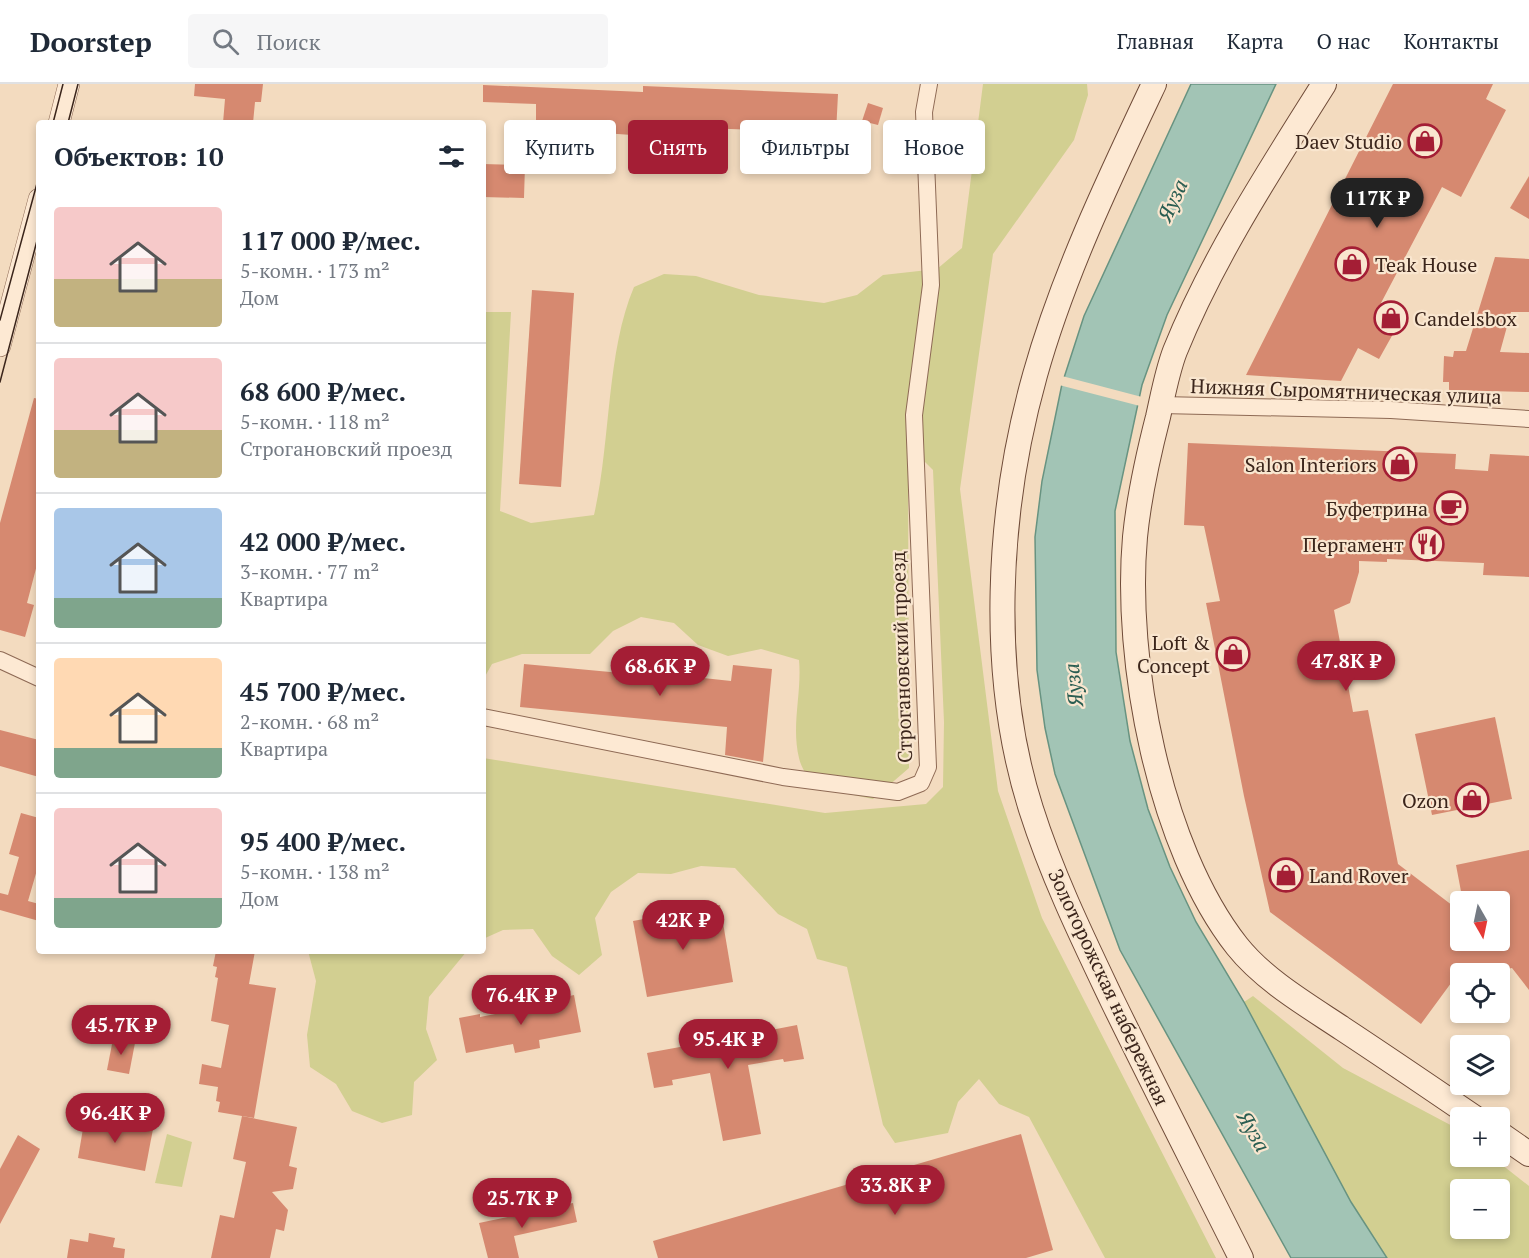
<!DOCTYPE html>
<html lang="ru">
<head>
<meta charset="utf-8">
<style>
	:root { --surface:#fff; --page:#f6f6f7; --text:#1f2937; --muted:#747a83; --line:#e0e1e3; --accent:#a41e35 }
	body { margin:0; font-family:"PT Serif",serif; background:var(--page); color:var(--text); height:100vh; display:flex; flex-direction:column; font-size:22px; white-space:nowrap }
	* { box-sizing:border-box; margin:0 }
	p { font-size:20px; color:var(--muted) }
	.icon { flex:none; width:33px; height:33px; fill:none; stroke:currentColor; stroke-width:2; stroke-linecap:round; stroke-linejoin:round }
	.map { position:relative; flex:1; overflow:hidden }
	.panel { position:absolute; left:36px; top:36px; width:450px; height:834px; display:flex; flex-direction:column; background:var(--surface); border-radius:6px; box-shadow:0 3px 9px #0003 }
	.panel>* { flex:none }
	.guide { position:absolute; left:504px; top:36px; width:570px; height:54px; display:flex; gap:12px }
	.needle { width:39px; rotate:171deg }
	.tools { position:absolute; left:1450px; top:807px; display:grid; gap:12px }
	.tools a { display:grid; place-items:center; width:60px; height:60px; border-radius:6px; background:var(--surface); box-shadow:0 3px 9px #0003; font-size:30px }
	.price { position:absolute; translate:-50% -51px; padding:0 14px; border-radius:21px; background:var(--accent); color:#fff; font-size:20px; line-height:39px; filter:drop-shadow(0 2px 3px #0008) }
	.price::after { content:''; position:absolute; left:50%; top:36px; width:18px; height:14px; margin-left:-9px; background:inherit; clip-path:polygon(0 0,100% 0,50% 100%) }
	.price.on { background:#222; color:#fff }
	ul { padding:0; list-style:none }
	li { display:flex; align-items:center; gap:18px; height:150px; padding:0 18px }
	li+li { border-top:2px solid var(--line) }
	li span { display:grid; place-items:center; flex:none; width:168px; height:120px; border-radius:6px; color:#555 }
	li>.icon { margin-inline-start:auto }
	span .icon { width:72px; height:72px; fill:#fffc; stroke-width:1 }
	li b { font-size:26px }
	h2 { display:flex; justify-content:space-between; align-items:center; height:72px; padding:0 18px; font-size:26px }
	.pill { padding:0 21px; border-radius:6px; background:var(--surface); box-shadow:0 3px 9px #0003; font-size:21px; line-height:54px }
	.pill.on { background:var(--accent); color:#fff }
	header { display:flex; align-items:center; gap:36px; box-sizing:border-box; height:84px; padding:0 30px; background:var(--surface); border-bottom:2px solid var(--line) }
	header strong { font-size:28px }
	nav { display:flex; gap:33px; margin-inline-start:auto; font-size:21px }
	.search { width:420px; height:54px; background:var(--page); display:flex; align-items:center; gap:15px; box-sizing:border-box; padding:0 21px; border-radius:6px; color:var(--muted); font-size:22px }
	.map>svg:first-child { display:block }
	.green { fill:#d2cf91; fill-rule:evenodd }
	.water { fill:#a2c4b5; stroke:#689381; stroke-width:1.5 }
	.pier { fill:#f3dbbf }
	.building { fill:#d68970 }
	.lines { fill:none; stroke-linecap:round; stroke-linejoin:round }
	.minor-casing { stroke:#8e6a55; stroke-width:18 }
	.tertiary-casing { stroke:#8e6a55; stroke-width:22 }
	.secondary-casing { stroke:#6f4b38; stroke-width:26 }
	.minor { stroke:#fde9d3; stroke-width:16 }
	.tertiary { stroke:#fde9d3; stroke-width:21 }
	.secondary { stroke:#fde9d3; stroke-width:24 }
	.tram { stroke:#3b251b; stroke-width:1.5 }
	.labels { text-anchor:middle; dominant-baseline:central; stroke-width:4.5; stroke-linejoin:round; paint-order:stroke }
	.poi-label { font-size:20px; fill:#3b251b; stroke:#f9e6cf; text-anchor:end }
	.street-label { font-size:20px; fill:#3b251b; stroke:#f9e6cf }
	.water-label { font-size:21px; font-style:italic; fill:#295d51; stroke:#f9e6cf }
</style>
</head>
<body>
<header>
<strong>Doorstep</strong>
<div class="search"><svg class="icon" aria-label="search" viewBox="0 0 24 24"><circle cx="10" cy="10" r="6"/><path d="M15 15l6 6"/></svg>Поиск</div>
<nav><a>Главная</a><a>Карта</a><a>О нас</a><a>Контакты</a></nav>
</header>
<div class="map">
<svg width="1529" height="1174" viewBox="0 0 1529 1174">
	<rect width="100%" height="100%" fill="#f3dbbf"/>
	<g class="green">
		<path d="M983 0H1087L1088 11 1074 56 993 170 960 405 998 707 1042 834 1216 1174H1105L1029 1033 999 1020 979 995 958 1018 948 1049 895 1059 883 1041 847 883 817 875 807 845 778 830 735 784 701 782 671 790 638 789 611 808 595 834 602 871 579 891 552 872 533 845 503 846 483 855V674L825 729 926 720 943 703 944 638 933 386 925 378 908 380 909 684 873 715 814 703C809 694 801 684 799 674 791 641 802 609 799 576L761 565 728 572 698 561 674 539 641 533 613 547 590 570H522L492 580 483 596V228H511L500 427 531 439 594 431C611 358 606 269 634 203L664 190 696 192 759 211 824 219 857 211 883 191 937 185 962 164Z"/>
		<path d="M308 867H467L429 913 426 945 437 976 414 998 412 1031 382 1039 352 1027 336 1000 310 983 307 951 316 897Z"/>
		<path d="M1253 912 1343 984 1458 1045 1461 1047V1072L1492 1073 1529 1102V1174H1387L1351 1119 1244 918ZM1461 1106H1500V1144H1461Z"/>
		<path d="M167 1050 192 1058 182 1103 155 1099Z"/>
	</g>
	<path class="water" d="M1191 0H1276L1167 231 1142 301 1115 427 1116 568 1130 657 1148 725 1170 783 1196 838 1244 918 1351 1118 1387 1174H1291L1120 866 1055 690 1045 644 1037 586 1035 453 1042 397 1062 300 1084 232Z"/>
	<path class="pier" d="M1062 292 1142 313 1140 322 1059 301Z"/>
	<g class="building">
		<path d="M195 0H263L261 18H255L253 39H223L225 15 194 12Z"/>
		<path d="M1393 0H1493L1486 15 1506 26 1461 113 1442 103 1381 219 1403 232 1379 275 1358 264 1341 297 1246 291Z"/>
		<path d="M483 1 643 8V2L838 10 836 49 676 43 675 54 546 45 547 36H536V20L483 18Z"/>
		<path d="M868 19 883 24 878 41 862 37Z"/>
		<path d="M483 80 525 81 524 114 483 113Z"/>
		<path d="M1529 92V135L1510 124Z"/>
		<path d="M1495 173 1529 175V228H1511L1500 268 1529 269V308L1449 306V298H1443L1444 272 1453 273 1454 267H1466Z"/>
		<path d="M532 206 574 209 561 403 519 400Z"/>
		<path d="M34 314 39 315V473L27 519 34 521 25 553 0 546V439Z"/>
		<path d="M1188 359 1456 370 1455 385 1488 387 1490 370 1529 372V493L1483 491 1484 479 1387 475V478L1359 477V488L1350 519 1334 526 1353 628 1368 626 1398 780 1461 828V856H1500V818H1463L1456 781 1529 766V906L1512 884 1484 890H1461V894L1454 895 1421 940 1270 828 1244 712 1206 519 1220 517 1204 442 1184 441Z"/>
		<path d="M623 571 687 577 685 592 731 597 733 581 772 585 763 678 725 671 727 643 520 623 524 580 621 589Z"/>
		<path d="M1495 633 1512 715 1432 731 1415 650Z"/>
		<path d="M0 646 39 656V693L0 682Z"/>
		<path d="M21 729 39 734V779L28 817 39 820V837L0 826V809L8 811 19 773 9 770Z"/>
		<path d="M720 821 733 898 647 913 633 837Z"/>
		<path d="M216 867H255L249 900 276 904 254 1034 218 1028 220 1018 216 1017 218 1003 199 1000 202 980 221 984 229 941 211 937 218 894 215 893 217 883 213 882Z"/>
		<path d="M574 911 581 948 539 956 540 964 515 969 513 960 466 969 459 934 480 930V933L556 918 555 915Z"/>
		<path d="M797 941 804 975 784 978 783 975 748 981 761 1050 723 1057 710 989 672 996 673 1001 654 1004 647 969 691 961 690 953 750 942 751 950Z"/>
		<path d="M113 955 135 959 129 990 107 986Z"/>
		<path d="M242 1032 297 1043 289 1082 297 1084 293 1105 272 1108 288 1126 284 1147 276 1145 270 1174H211L220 1131 234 1134 246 1078 233 1075Z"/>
		<path d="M85 1033 153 1045 145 1087 78 1074Z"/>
		<path d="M1021 1050 1053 1166 1026 1174H658L653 1157Z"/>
		<path d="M18 1051 40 1065 0 1140V1085Z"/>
		<path d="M573 1119 577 1138 514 1152 519 1174H488L479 1139Z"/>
		<path d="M89 1149 115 1154 113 1163 125 1165 124 1174H67L70 1155 88 1158Z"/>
	</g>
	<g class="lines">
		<defs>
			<g id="minor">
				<path d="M1161 321 1391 326 1529 335"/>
				<path d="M0 576 39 594"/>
				<path d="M483 633 783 693 898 708 921 699 928 683 914 331 931 201 924 28 929 0"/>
			</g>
			<g id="tertiary">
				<path d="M59 39 69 0"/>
				<path d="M0 262 39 115"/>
			</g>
			<g id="secondary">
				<path d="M1154 0C1110 93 1063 191 1035 291 997 426 988 590 1031 725 1052 791 1082 853 1112 916 1154 1002 1198 1088 1241 1174"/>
				<path d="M1324 0C1270 86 1213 173 1175 267 1167 288 1163 311 1158 333 1148 372 1139 412 1135 453 1124 576 1159 763 1237 862 1264 896 1307 921 1343 945 1387 974 1431 1004 1475 1034"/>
				<path d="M1500 1050 1529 1070"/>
			</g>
		</defs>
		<use href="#minor" class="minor-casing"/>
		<use href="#tertiary" class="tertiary-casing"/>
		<use href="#secondary" class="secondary-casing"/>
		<use href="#minor" class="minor"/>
		<use href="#tertiary" class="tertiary"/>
		<use href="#secondary" class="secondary"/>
		<g class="tram">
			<path d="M53 39 63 0"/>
			<path d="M68 39 78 0"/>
			<path d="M0 236 39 92"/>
			<path d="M0 298 39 149"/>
		</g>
	</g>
	<defs>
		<symbol id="shop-ring" viewBox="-11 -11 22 22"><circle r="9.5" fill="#f9e6cf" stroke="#a41e35" stroke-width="1.5"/><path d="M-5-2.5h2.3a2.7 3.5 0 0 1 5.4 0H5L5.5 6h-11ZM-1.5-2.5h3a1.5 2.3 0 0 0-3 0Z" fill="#a41e35"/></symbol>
		<symbol id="cafe-ring" viewBox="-11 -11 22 22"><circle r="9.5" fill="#f9e6cf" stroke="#a41e35" stroke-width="1.5"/><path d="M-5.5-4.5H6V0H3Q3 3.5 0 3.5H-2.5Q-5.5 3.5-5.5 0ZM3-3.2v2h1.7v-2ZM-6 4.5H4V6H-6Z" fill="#a41e35"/></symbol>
		<symbol id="restaurant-ring" viewBox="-11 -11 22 22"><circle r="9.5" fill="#f9e6cf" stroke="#a41e35" stroke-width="1.5"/><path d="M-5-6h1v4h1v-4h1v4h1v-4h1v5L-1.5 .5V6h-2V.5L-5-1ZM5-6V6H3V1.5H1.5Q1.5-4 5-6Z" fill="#a41e35"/></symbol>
	</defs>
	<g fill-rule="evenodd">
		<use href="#shop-ring" x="1406" y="38" width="38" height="38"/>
		<use href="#shop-ring" x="1333" y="161" width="38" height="38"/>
		<use href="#shop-ring" x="1372" y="215" width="38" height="38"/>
		<use href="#shop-ring" x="1381" y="361" width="38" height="38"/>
		<use href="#cafe-ring" x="1432" y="405" width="38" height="38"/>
		<use href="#restaurant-ring" x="1408" y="441" width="38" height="38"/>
		<use href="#shop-ring" x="1214" y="551" width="38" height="38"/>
		<use href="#shop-ring" x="1453" y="697" width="38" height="38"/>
		<use href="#shop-ring" x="1267" y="772" width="38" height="38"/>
	</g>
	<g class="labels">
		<g class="poi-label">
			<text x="1402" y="57">Daev Studio</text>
			<text x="1375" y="180" text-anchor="start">Teak House</text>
			<text x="1414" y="234" text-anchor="start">Candelsbox</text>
			<text x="1377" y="380">Salon Interiors</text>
			<text x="1428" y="424">Буфетрина</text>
			<text x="1404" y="460">Пергамент</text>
			<text x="1210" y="558">Loft &amp;<tspan x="1210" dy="23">Concept</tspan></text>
			<text x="1449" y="716">Ozon</text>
			<text x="1309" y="791" text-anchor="start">Land Rover</text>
		</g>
		<g class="street-label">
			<text transform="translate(1346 307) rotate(2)">Нижняя Сыромятническая улица</text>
			<text transform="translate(901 573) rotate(-92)">Строгановский проезд</text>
			<text transform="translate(1109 903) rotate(65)">Золоторожская набережная</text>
		</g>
		<g class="water-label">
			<text transform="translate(1172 116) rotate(-65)">Яуза</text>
			<text transform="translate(1073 601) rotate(-96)">Яуза</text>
			<text transform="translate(1254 1047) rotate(60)">Яуза</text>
		</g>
	</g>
</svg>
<div class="tools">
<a><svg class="needle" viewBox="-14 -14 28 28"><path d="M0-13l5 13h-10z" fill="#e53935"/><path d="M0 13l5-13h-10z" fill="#747a83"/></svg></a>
<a><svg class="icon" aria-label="locate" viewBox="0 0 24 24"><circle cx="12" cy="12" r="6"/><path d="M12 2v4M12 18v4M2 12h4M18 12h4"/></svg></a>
<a><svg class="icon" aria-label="layers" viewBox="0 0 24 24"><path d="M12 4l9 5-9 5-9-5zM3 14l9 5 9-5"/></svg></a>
<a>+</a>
<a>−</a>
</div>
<b class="price on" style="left:1377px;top:145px">117K ₽</b>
<b class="price" style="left:1346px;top:608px">47.8K ₽</b>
<b class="price" style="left:660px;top:613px">68.6K ₽</b>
<b class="price" style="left:683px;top:867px">42K ₽</b>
<b class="price" style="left:521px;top:942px">76.4K ₽</b>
<b class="price" style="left:121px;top:972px">45.7K ₽</b>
<b class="price" style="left:728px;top:986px">95.4K ₽</b>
<b class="price" style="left:115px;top:1060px">96.4K ₽</b>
<b class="price" style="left:895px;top:1132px">33.8K ₽</b>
<b class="price" style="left:522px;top:1145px">25.7K ₽</b>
<div class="guide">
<a class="pill">Купить</a>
<a class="pill on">Снять</a>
<a class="pill">Фильтры</a>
<a class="pill">Новое</a>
</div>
<section class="panel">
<h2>Объектов: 10<svg class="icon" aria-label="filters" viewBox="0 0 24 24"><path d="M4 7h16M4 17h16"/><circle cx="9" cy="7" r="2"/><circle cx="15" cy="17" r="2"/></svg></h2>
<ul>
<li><span style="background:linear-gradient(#f6c9c9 60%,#c2b280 0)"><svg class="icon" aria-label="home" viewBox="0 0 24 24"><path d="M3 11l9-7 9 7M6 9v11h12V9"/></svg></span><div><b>117 000 ₽/мес.</b><p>5-комн. · 173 m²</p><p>Дом</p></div></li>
<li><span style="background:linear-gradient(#f6c9c9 60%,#c2b280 0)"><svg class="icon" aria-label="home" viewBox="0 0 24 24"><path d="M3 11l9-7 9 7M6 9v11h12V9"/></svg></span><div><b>68 600 ₽/мес.</b><p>5-комн. · 118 m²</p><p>Строгановский проезд</p></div></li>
<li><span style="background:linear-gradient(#a9c7e8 75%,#7fa58c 0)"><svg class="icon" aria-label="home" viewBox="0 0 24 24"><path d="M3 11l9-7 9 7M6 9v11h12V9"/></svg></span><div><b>42 000 ₽/мес.</b><p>3-комн. · 77 m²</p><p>Квартира</p></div></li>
<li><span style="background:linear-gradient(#ffd9b3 75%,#7fa58c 0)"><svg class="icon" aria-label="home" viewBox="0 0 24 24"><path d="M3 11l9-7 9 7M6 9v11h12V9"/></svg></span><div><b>45 700 ₽/мес.</b><p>2-комн. · 68 m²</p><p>Квартира</p></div></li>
<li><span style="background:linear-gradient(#f6c9c9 75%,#7fa58c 0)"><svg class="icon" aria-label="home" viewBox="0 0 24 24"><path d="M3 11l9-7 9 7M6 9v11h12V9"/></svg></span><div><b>95 400 ₽/мес.</b><p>5-комн. · 138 m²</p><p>Дом</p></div></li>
</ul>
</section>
</div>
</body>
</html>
